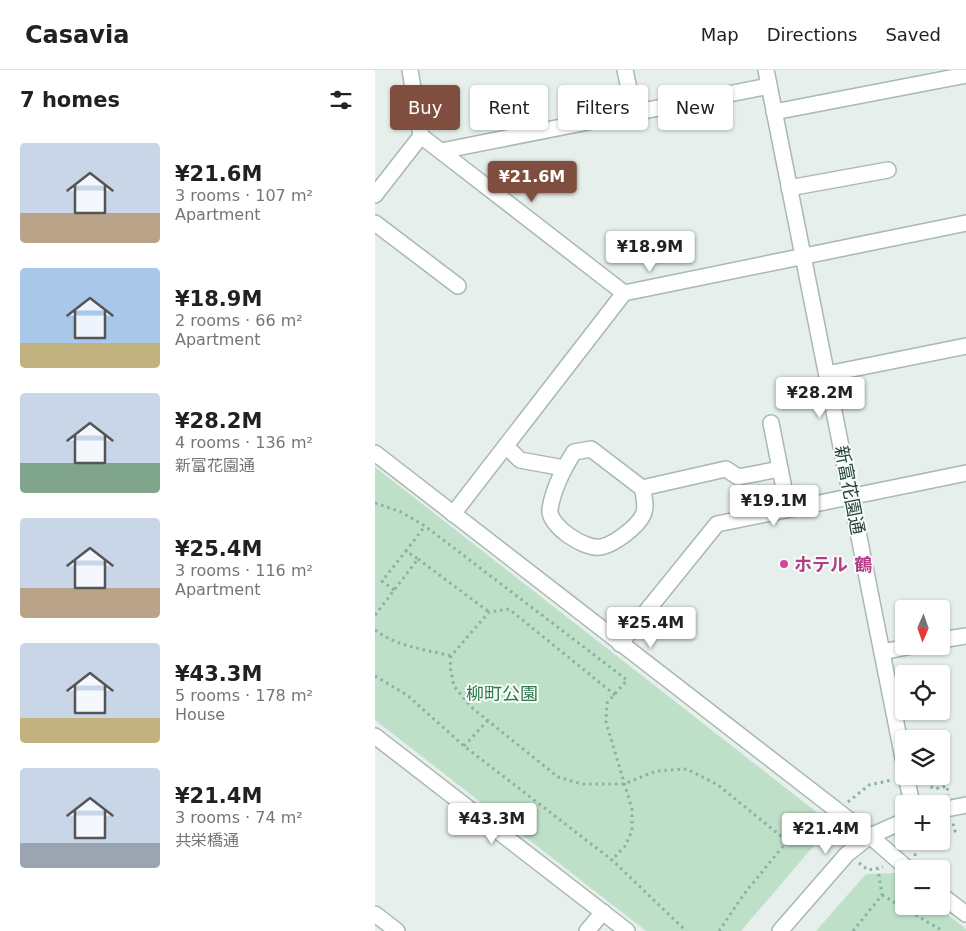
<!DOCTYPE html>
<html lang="en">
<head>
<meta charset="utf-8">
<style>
	:root { --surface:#fff; --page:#f2f2f2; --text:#202124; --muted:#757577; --line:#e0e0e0; --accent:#7f4e3f }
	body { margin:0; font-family:"DejaVu Sans","Noto Sans JP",sans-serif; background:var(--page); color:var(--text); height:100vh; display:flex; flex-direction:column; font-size:19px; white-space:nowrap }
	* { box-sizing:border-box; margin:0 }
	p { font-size:16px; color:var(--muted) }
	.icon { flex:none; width:28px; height:28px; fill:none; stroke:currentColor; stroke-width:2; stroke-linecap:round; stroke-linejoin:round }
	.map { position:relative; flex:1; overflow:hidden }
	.drawer { display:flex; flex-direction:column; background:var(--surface); width:375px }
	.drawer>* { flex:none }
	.banner { position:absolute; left:15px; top:15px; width:475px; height:45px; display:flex; gap:10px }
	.needle { width:32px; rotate:182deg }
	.tools { position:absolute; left:520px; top:530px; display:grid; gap:10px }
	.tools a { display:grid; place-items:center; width:55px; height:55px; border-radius:5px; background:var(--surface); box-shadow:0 1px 4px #0004; font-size:25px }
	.price { position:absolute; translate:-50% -42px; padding:0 11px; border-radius:5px; background:#fff; color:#222; font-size:16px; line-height:32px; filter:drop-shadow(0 1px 2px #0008) }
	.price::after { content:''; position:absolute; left:50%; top:30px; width:15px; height:11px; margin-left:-8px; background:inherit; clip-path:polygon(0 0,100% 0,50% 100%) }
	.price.current { background:var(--accent); color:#fff }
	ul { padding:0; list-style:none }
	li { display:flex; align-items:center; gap:15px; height:125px; padding:0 20px }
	li span { display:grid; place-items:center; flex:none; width:140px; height:100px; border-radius:5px; color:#555 }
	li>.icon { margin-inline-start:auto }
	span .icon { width:60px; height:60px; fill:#fffc; stroke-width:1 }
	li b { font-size:21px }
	h2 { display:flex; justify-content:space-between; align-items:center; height:60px; padding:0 20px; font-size:21px }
	.tag { padding:0 18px; border-radius:5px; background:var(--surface); box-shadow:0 1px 4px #0004; font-size:18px; line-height:45px }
	.tag.current { background:var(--accent); color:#fff }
	header { display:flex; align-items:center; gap:30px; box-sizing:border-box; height:70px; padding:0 25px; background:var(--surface); border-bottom:1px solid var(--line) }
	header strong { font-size:24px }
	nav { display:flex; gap:28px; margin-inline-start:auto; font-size:18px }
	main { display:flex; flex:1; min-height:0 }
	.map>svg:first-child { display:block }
	.green { fill:#bfe0c8 }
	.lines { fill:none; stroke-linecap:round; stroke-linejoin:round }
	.minor-casing { stroke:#a8b8b2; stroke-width:18 }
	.path { stroke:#86b3a5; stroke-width:3; stroke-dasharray:2.5 4; stroke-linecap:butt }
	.minor { stroke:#fff; stroke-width:15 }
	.hotel-dot { fill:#d1479c; stroke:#f7fbf9; stroke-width:2 }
	.labels { text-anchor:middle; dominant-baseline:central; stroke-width:4; stroke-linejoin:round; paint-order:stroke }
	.street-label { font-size:18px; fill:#24423a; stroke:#f7fbf9 }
	.hotel-label { font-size:18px; font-weight:bold; fill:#b23c85; stroke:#f7fbf9; text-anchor:start }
	.park-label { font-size:18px; fill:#2d7a4b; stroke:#f7fbf9 }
</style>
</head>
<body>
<header>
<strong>Casavia</strong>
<nav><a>Map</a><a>Directions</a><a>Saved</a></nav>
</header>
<main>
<section class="drawer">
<h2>7 homes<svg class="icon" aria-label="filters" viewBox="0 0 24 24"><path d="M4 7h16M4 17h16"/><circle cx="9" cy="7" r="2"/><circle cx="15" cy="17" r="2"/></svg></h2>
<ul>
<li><span style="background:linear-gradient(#c9d6e8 70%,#b9a48a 0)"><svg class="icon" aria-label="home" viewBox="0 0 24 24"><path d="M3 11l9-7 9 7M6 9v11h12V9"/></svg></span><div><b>¥21.6M</b><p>3 rooms · 107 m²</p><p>Apartment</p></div></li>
<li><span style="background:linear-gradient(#a9c7e8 75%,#c2b280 0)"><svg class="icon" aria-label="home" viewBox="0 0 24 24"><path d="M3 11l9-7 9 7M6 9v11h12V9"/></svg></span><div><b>¥18.9M</b><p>2 rooms · 66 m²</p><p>Apartment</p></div></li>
<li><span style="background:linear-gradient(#c9d6e8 70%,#7fa58c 0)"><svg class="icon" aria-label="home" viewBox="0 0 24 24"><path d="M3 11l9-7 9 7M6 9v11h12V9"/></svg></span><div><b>¥28.2M</b><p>4 rooms · 136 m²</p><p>新富花園通</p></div></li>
<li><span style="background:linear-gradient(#c9d6e8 70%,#b9a48a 0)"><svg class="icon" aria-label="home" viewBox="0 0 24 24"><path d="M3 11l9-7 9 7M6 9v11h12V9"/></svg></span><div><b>¥25.4M</b><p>3 rooms · 116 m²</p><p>Apartment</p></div></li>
<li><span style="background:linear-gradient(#c9d6e8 75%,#c2b280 0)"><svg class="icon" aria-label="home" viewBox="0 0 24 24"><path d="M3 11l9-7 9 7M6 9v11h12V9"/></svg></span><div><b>¥43.3M</b><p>5 rooms · 178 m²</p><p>House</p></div></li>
<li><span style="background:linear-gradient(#c9d6e8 75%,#9aa5b1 0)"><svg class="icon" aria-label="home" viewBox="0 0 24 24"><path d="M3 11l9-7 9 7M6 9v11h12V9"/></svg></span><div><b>¥21.4M</b><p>3 rooms · 74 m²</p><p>共栄橋通</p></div></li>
</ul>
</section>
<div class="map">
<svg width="591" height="861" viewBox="0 0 591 861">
	<rect width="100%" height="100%" fill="#e6efeb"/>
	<g class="green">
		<path d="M0 397 444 744 448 765 366 861H271L0 650Z"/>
		<path d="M520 803 529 810V836H562L591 859V861H441L491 804Z"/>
	</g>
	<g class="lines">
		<defs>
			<g id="minor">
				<path d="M250 0 255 24"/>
				<path d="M391 0 529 693"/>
				<path d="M399 42 591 5"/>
				<path d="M46 66 249 223"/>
				<path d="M66 81 394 16"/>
				<path d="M414 118 513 100"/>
				<path d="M0 125 46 66 35 0"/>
				<path d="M0 153 83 216"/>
				<path d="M452 304 591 276"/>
				<path d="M396 353 413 439"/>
				<path d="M131 376 145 390 189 398"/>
				<path d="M216 379 267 418C269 426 272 437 268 445 262 457 240 474 226 477 210 480 173 456 175 439 178 419 189 398 199 382Z"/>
				<path d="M0 383 495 766 533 799"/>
				<path d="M267 418 351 399 363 407 405 399"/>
				<path d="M78 444 249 223 591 153"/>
				<path d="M566 570 591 566"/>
				<path d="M245 574 342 454 591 403"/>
				<path d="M507 582 537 576"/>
				<path d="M0 666 252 861"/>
				<path d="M531 706 537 734"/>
				<path d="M566 740 591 735"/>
				<path d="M566 825 591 844"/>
				<path d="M0 844 22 861"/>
				<path d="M212 861 228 842"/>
				<path d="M405 861 472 784 495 766 529 751"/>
			</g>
		</defs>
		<use href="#minor" class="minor-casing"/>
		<g class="path">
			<path d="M0 433 26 442 50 456 252 610 232 633 231 652 257 739V761L250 776 237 790"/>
			<path d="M43 489 114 542"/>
			<path d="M19 520 7 511 31 481"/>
			<path d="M0 545 43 489 31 481 50 456"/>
			<path d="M0 560C23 577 49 579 76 586"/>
			<path d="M0 606 32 625 89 676 237 790 311 861"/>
			<path d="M240 625 134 539 114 542 76 586 75 597 79 616 96 637 183 707 207 714H249L281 701 312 699 343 715 412 771"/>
			<path d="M89 676 113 650"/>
			<path d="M550 706 551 713 559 719 572 716 573 725"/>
			<path d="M473 732 494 715 517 710"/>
			<path d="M454 753 452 766 461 775"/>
			<path d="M566 764 580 761 578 753"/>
			<path d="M540 786 542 771"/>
			<path d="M484 793 493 800 508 797"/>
			<path d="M507 825 568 861"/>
			<path d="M344 861 369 824 427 753 453 754"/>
			<path d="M478 861 507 825 503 799"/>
		</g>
		<use href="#minor" class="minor"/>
	</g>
	<circle class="hotel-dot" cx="409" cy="494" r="5"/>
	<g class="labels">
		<g class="street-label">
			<text transform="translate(475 420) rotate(79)">新富花園通</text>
		</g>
		<g class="hotel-label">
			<text x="419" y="494">ホテル 鶴</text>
		</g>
		<g class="park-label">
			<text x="127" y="623">柳町公園</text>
		</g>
	</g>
</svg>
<div class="tools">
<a><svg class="needle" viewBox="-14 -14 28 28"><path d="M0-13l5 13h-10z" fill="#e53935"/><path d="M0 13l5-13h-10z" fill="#757577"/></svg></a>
<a><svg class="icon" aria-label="locate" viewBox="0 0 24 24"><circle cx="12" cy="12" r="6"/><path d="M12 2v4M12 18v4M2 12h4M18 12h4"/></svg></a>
<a><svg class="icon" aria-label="layers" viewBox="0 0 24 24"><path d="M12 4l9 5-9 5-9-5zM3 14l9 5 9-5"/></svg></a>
<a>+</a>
<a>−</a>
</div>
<b class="price current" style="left:157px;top:133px">¥21.6M</b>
<b class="price" style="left:275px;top:203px">¥18.9M</b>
<b class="price" style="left:445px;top:349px">¥28.2M</b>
<b class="price" style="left:399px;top:457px">¥19.1M</b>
<b class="price" style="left:276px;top:579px">¥25.4M</b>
<b class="price" style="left:117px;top:775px">¥43.3M</b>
<b class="price" style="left:451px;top:785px">¥21.4M</b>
<div class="banner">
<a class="tag current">Buy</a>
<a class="tag">Rent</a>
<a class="tag">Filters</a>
<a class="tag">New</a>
</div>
</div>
</main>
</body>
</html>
